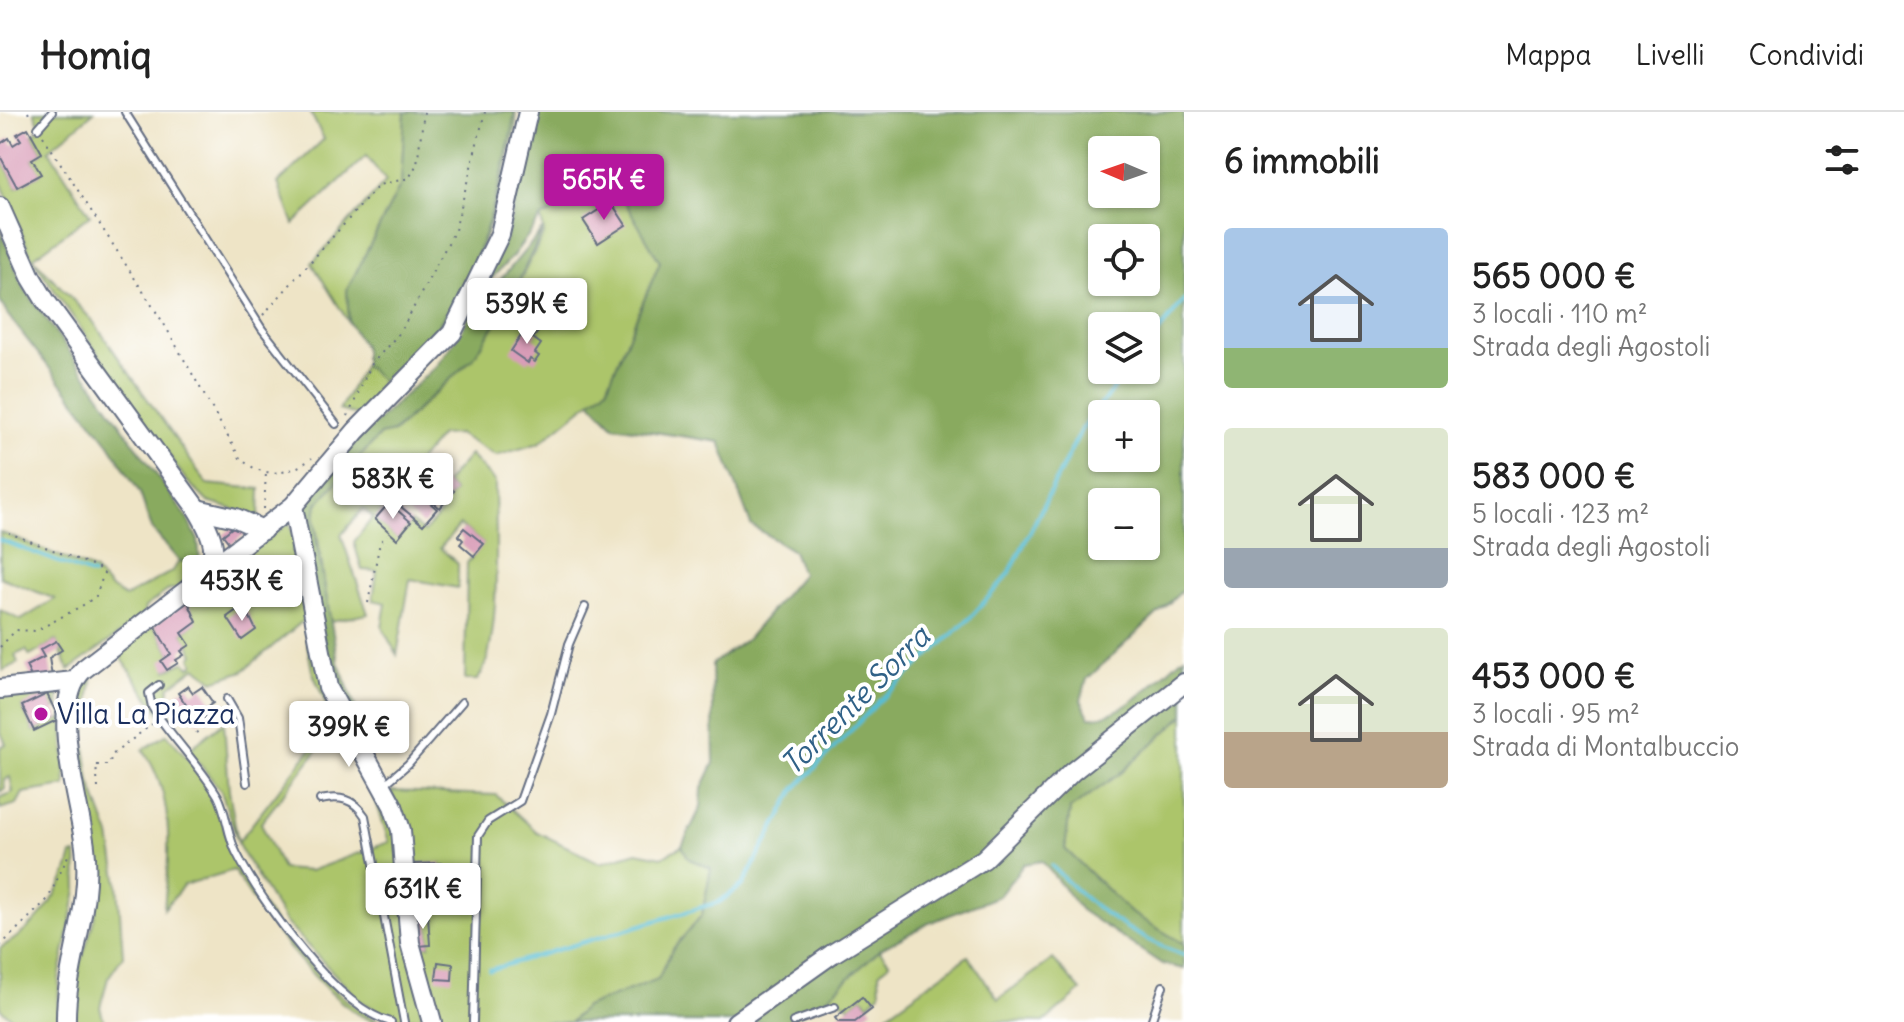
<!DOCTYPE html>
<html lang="it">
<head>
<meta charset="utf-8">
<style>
	:root { --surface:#fff; --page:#f2f2f2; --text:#222; --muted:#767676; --line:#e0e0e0; --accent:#b5179e }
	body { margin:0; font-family:Delius,sans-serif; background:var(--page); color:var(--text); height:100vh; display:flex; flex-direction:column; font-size:30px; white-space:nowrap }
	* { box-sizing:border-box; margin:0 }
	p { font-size:26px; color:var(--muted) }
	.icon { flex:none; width:44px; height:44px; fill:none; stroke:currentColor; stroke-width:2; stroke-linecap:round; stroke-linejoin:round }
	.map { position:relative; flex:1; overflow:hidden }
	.drawer { display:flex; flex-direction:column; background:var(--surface); width:720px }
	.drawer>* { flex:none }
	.needle { width:52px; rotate:272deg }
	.controls { position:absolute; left:1088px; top:24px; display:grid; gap:16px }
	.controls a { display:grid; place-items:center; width:72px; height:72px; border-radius:8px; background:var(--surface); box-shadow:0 2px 6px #0004; font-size:40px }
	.price { position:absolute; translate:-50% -68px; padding:0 18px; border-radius:8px; background:#fff; color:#222; font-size:26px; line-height:52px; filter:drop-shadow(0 2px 4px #0008) }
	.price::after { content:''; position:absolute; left:50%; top:48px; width:24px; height:18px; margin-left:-12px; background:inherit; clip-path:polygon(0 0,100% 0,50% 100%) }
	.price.active { background:var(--accent); color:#fff }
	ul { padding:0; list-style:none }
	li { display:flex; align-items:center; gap:24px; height:200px; padding:0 40px }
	li span { display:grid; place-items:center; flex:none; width:224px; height:160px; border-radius:8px; color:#555 }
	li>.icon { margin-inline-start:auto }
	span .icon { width:96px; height:96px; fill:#fffc; stroke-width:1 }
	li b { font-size:34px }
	h2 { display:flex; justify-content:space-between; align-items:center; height:96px; padding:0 40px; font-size:34px }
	header { display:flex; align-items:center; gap:48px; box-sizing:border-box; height:112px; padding:0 40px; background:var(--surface); border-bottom:2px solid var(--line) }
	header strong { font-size:38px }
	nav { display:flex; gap:44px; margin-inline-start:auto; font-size:28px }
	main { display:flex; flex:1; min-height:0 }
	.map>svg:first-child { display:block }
	.green { fill:#acc56a; stroke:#647a64; stroke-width:2; fill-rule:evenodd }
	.forest { fill:#89aa5e; stroke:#526c5e; stroke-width:2; fill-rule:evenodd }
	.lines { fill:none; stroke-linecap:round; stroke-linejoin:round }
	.stream { stroke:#56bdd4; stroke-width:4 }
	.building { fill:#d99db8 }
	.lane-casing { stroke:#656e82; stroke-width:10 }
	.secondary-casing { stroke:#656e82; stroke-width:22 }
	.path { stroke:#656e82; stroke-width:2; stroke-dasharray:2 6; stroke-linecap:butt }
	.lane { stroke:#fff; stroke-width:6 }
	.secondary { stroke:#fff; stroke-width:18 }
	.poi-dot { fill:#b5179e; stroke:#fff; stroke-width:3 }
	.labels { text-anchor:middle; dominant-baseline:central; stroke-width:8; stroke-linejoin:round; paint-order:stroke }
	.poi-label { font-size:28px; fill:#1b2f5e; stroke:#fff; text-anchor:start }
	.water-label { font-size:30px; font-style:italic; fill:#306187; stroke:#fff }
</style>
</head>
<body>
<header>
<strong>Homiq</strong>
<nav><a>Mappa</a><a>Livelli</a><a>Condividi</a></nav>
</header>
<main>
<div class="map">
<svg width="1184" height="910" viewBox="0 0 1184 910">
	<rect width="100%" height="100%" fill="#fff"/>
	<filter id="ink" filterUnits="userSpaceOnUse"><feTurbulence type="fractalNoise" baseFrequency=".0125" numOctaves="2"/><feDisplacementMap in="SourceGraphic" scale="16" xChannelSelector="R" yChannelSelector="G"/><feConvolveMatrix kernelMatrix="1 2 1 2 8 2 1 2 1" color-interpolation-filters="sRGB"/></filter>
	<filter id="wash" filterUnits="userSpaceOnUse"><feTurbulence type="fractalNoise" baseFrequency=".006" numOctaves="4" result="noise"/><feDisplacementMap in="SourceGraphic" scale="32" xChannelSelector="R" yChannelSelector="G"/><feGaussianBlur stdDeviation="1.8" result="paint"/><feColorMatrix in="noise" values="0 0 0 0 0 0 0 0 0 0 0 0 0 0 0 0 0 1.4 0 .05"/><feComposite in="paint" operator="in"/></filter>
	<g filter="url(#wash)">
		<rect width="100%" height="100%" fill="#eee4c6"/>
		<g class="green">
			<path d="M34 0H94L49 38 90 103 33 146 92 208 207 372 260 377 259 405 208 390 186 368 32 146 0 68V44L17 75 40 62 32 47 42 41 32 23 41 16Z"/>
			<path d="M310 0H405L401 72 347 178 349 211 312 151 386 69 366 44 294 112 278 71 324 27Z"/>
			<path d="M515 0C519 6 513 24 511 34 503 80 456 235 410 249 474 183 499 88 515 0Z"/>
			<path d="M612 67 660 150 607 276 539 331 496 344 458 322 441 323 404 366 409 370 375 407 397 426 411 410 424 420 443 399 440 396 454 379 445 371 470 343 495 370C495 413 503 538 477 568H465L467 451 483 432 460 413 440 436 458 452V476L410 467 397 543 382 515 386 491 373 488 377 459 362 458 354 430 373 405 363 397 341 423 368 502 330 509 315 406 317 391 380 323 394 320 474 245 509 190 544 121 541 106Z"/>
			<path d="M364 253 382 269 361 304 339 298Z"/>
			<path d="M289 411 296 431 292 439 300 444 310 503 243 559 213 569 196 555 169 575 168 600 191 636 224 610 229 679 238 730 333 609 312 559 305 520 312 522 397 722 422 907 389 905 360 889 285 810 240 736 221 679 159 601 118 541 154 513 171 542 167 558 185 550 190 555 194 552 191 546 194 542 182 521 196 510 187 488ZM337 613 375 686 389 730 310 759 282 757 261 711Z"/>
			<path d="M0 420 94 458 110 476 125 485 173 459 179 449 200 452 178 477H170L145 495 143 505 69 558 56 529 30 544 26 538 15 543 18 551 2 559 0 498 21 508 55 487 0 465Z"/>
			<path d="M93 560 84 628 90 670 110 724 118 772 123 844 108 866 100 895 104 910H75C75 898 72 885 75 873 82 837 101 804 98 767 95 712 48 603 93 560Z"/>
			<path d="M59 578 58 595 54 597 47 583 22 595 34 619 63 606 66 674 23 681 17 692 0 697V686L13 680 10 665 4 668 5 676 0 680V635L6 632 0 619V583Z"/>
			<path d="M1184 603V832L1130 800 1065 737 1070 697 1122 660Z"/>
			<path d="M167 622C183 642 209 667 218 691 224 708 224 726 233 743 260 799 325 883 381 910 340 910 254 795 234 758L184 773 164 797C169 742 176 685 143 638Z"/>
			<path d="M390 679 496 683 537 720 600 751 637 740 662 745 682 734 689 747 711 756 702 803 672 838 659 867 585 895 571 910H439L426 881 430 860 422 857 418 834 430 833 428 804H417L416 795H442L441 752H414L408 720Z"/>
			<path d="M76 742 77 778 59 867 58 910H18L0 897V836C35 817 63 782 72 743Z"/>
			<path d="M879 838 890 851 879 861 880 881 869 892 862 885 850 895 839 887 824 889Z"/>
			<path d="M968 844 998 887 1053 847 1081 879 1044 910 893 908 888 902Z"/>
		</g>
		<g class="forest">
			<path d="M405 0H515C497 99 469 207 382 269L364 253V235L349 211 347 178 401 72Z"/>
			<path d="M537 0H1184V477L1087 567 1081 588 1089 605C1124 607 1159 565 1184 544V603L1122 660 1070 697 1065 737 1130 800 1184 832V857L1162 852 1081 798 1042 749 1024 752 999 784 929 811 879 838 824 889 786 910H570L585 895 658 867 672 838 702 803 711 756 689 747 682 734 701 695 702 676 714 651 712 552 747 527 802 462 793 439 751 413 720 330 614 314 590 289 607 276 660 150 612 68 541 106 512 145 486 172 507 123ZM1102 38H1146V82H1102ZM1102 126H1146V170H1102ZM1102 214H1146V258H1102ZM1102 302H1146V346H1102ZM1102 390H1146V434H1102Z"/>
			<path d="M543 117 509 190 474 245 393 320 380 323 317 392 315 406 317 431 338 550 369 630V641L331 574 300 398 358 327 436 254 461 220 480 185 497 172Z"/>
			<path d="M0 118 23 174 187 406 198 428 200 452 179 449 152 417 140 381 109 332 7 202 0 189Z"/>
		</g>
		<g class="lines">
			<g class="stream">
				<path d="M1146 236 1184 188"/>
				<path d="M0 428 93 463"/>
				<path d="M1052 754C1089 794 1132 825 1184 843"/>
				<path d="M489 858 719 790 743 773 795 677 879 589 969 507 1009 462 1081 318 1128 258"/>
			</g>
		</g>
		<g id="blocks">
			<g class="building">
				<path d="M28 16 42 41 32 47 41 62 17 75 0 44V32L9 26 13 33 21 28 17 22Z"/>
				<path d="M611 90 626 113 598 131 583 108Z"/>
				<path d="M528 213 538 220 533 226 541 232 535 241 539 244 535 250 530 247 528 251 511 239Z"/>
				<path d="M431 360 454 379 440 396 416 376Z"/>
				<path d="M414 377 437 397 423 413 400 394Z"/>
				<path d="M389 391 411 410 397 427 375 407Z"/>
				<path d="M238 411 246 421 231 433 223 423Z"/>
				<path d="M464 416 484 432 474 444 460 432 463 428 458 423Z"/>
				<path d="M188 490 197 510 182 521 190 533 181 539 184 543 176 548 178 551 167 558 161 549 171 542 154 513Z"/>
				<path d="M244 493 256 518 242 528 227 505Z"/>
				<path d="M56 529 62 538 49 546 52 564 33 569 26 554 44 545 40 538Z"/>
				<path d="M188 574 193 581 202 575 213 591 206 596 210 602 198 610 178 581Z"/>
				<path d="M47 582 59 607 34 619 22 594Z"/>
				<path d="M441 751 442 795H414V752Z"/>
				<path d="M428 803 430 833 418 834 417 804Z"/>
				<path d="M438 850 453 852 452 868 436 867Z"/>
				<path d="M862 885 872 897 855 910H838L835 906Z"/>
			</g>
		</g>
	</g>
	<g filter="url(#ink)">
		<use href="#blocks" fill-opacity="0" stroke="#656e82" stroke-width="2"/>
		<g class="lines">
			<defs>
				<g id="lane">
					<path d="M125 0 262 217 336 312"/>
					<path d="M38 16 52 0"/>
					<path d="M159 573 149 581 152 595C172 626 199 652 218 684 227 701 227 723 237 742 261 790 338 897 391 910"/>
					<path d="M227 587 238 606 247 671"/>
					<path d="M385 672 408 652 462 590"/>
					<path d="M320 688C340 684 353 686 365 704L404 910"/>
					<path d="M473 910 478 724 488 709 520 689 551 602 569 532 585 495"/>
					<path d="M793 910 835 895"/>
					<path d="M1151 910 1163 874"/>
				</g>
				<g id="secondary">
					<path d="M0 95 31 165 45 188 197 397C212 422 223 444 200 468L84 557C46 592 80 691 85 735 93 796 65 850 66 910"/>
					<path d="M293 394 328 576 393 694 401 718 410 831 432 910"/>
					<path d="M197 397 236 406 263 418"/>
					<path d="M209 458 293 394 356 319 452 221 500 122 528 0"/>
					<path d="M0 577 74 569"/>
					<path d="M736 910 832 842 984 747 1072 660 1184 571"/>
				</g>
			</defs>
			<use href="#lane" class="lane-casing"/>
			<use href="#secondary" class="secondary-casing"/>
			<g class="path">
				<path d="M28 0 31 7"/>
				<path d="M43 24 164 212 240 346C262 367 289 364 312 346"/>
				<path d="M263 203 379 73 409 66 417 52 424 0"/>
				<path d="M348 304 371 253 401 219 455 118 485 0"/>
				<path d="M264 397 266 360"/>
				<path d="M368 491 380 430 387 423"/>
				<path d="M0 535 16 518 36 519 85 492 96 484 104 461 97 455 9 421"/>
				<path d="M196 621 217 604 220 593"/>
				<path d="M98 676 96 653H109L112 643 152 612"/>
				<path d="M0 834 48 787 68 744"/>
			</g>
			<use href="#lane" class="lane"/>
			<use href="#secondary" class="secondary"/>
		</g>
	</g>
	<circle class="poi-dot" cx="41" cy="602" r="8"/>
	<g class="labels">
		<g class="poi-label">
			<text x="57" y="602">Villa La Piazza</text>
		</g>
		<g class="water-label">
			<text transform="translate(855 588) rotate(-45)">Torrente Sorra</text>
		</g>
	</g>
</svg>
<div class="controls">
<a><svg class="needle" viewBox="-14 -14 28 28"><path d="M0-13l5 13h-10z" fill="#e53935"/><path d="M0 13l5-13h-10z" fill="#767676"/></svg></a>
<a><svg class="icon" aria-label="locate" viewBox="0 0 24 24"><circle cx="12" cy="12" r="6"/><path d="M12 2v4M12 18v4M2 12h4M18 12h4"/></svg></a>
<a><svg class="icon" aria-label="layers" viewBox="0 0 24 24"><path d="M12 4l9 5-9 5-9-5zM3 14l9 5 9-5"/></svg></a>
<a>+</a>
<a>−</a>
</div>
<b class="price active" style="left:604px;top:110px">565K €</b>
<b class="price" style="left:527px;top:234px">539K €</b>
<b class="price" style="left:393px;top:409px">583K €</b>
<b class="price" style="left:242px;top:511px">453K €</b>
<b class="price" style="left:349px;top:657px">399K €</b>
<b class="price" style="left:423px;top:819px">631K €</b>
</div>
<section class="drawer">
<h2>6 immobili<svg class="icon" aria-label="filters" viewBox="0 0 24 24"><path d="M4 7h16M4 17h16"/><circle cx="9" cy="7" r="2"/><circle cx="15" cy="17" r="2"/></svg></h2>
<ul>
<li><span style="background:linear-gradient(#a9c7e8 75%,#8fb573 0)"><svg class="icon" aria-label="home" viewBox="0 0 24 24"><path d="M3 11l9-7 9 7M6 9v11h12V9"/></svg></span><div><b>565 000 €</b><p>3 locali · 110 m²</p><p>Strada degli Agostoli</p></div></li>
<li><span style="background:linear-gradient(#dfe7d0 75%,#9aa5b1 0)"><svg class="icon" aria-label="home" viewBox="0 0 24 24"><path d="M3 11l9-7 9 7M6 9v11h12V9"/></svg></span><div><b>583 000 €</b><p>5 locali · 123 m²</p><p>Strada degli Agostoli</p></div></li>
<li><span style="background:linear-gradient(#dfe7d0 65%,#b9a48a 0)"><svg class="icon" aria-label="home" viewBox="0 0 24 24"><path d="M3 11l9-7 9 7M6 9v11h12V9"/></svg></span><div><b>453 000 €</b><p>3 locali · 95 m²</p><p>Strada di Montalbuccio</p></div></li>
</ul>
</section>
</main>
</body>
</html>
